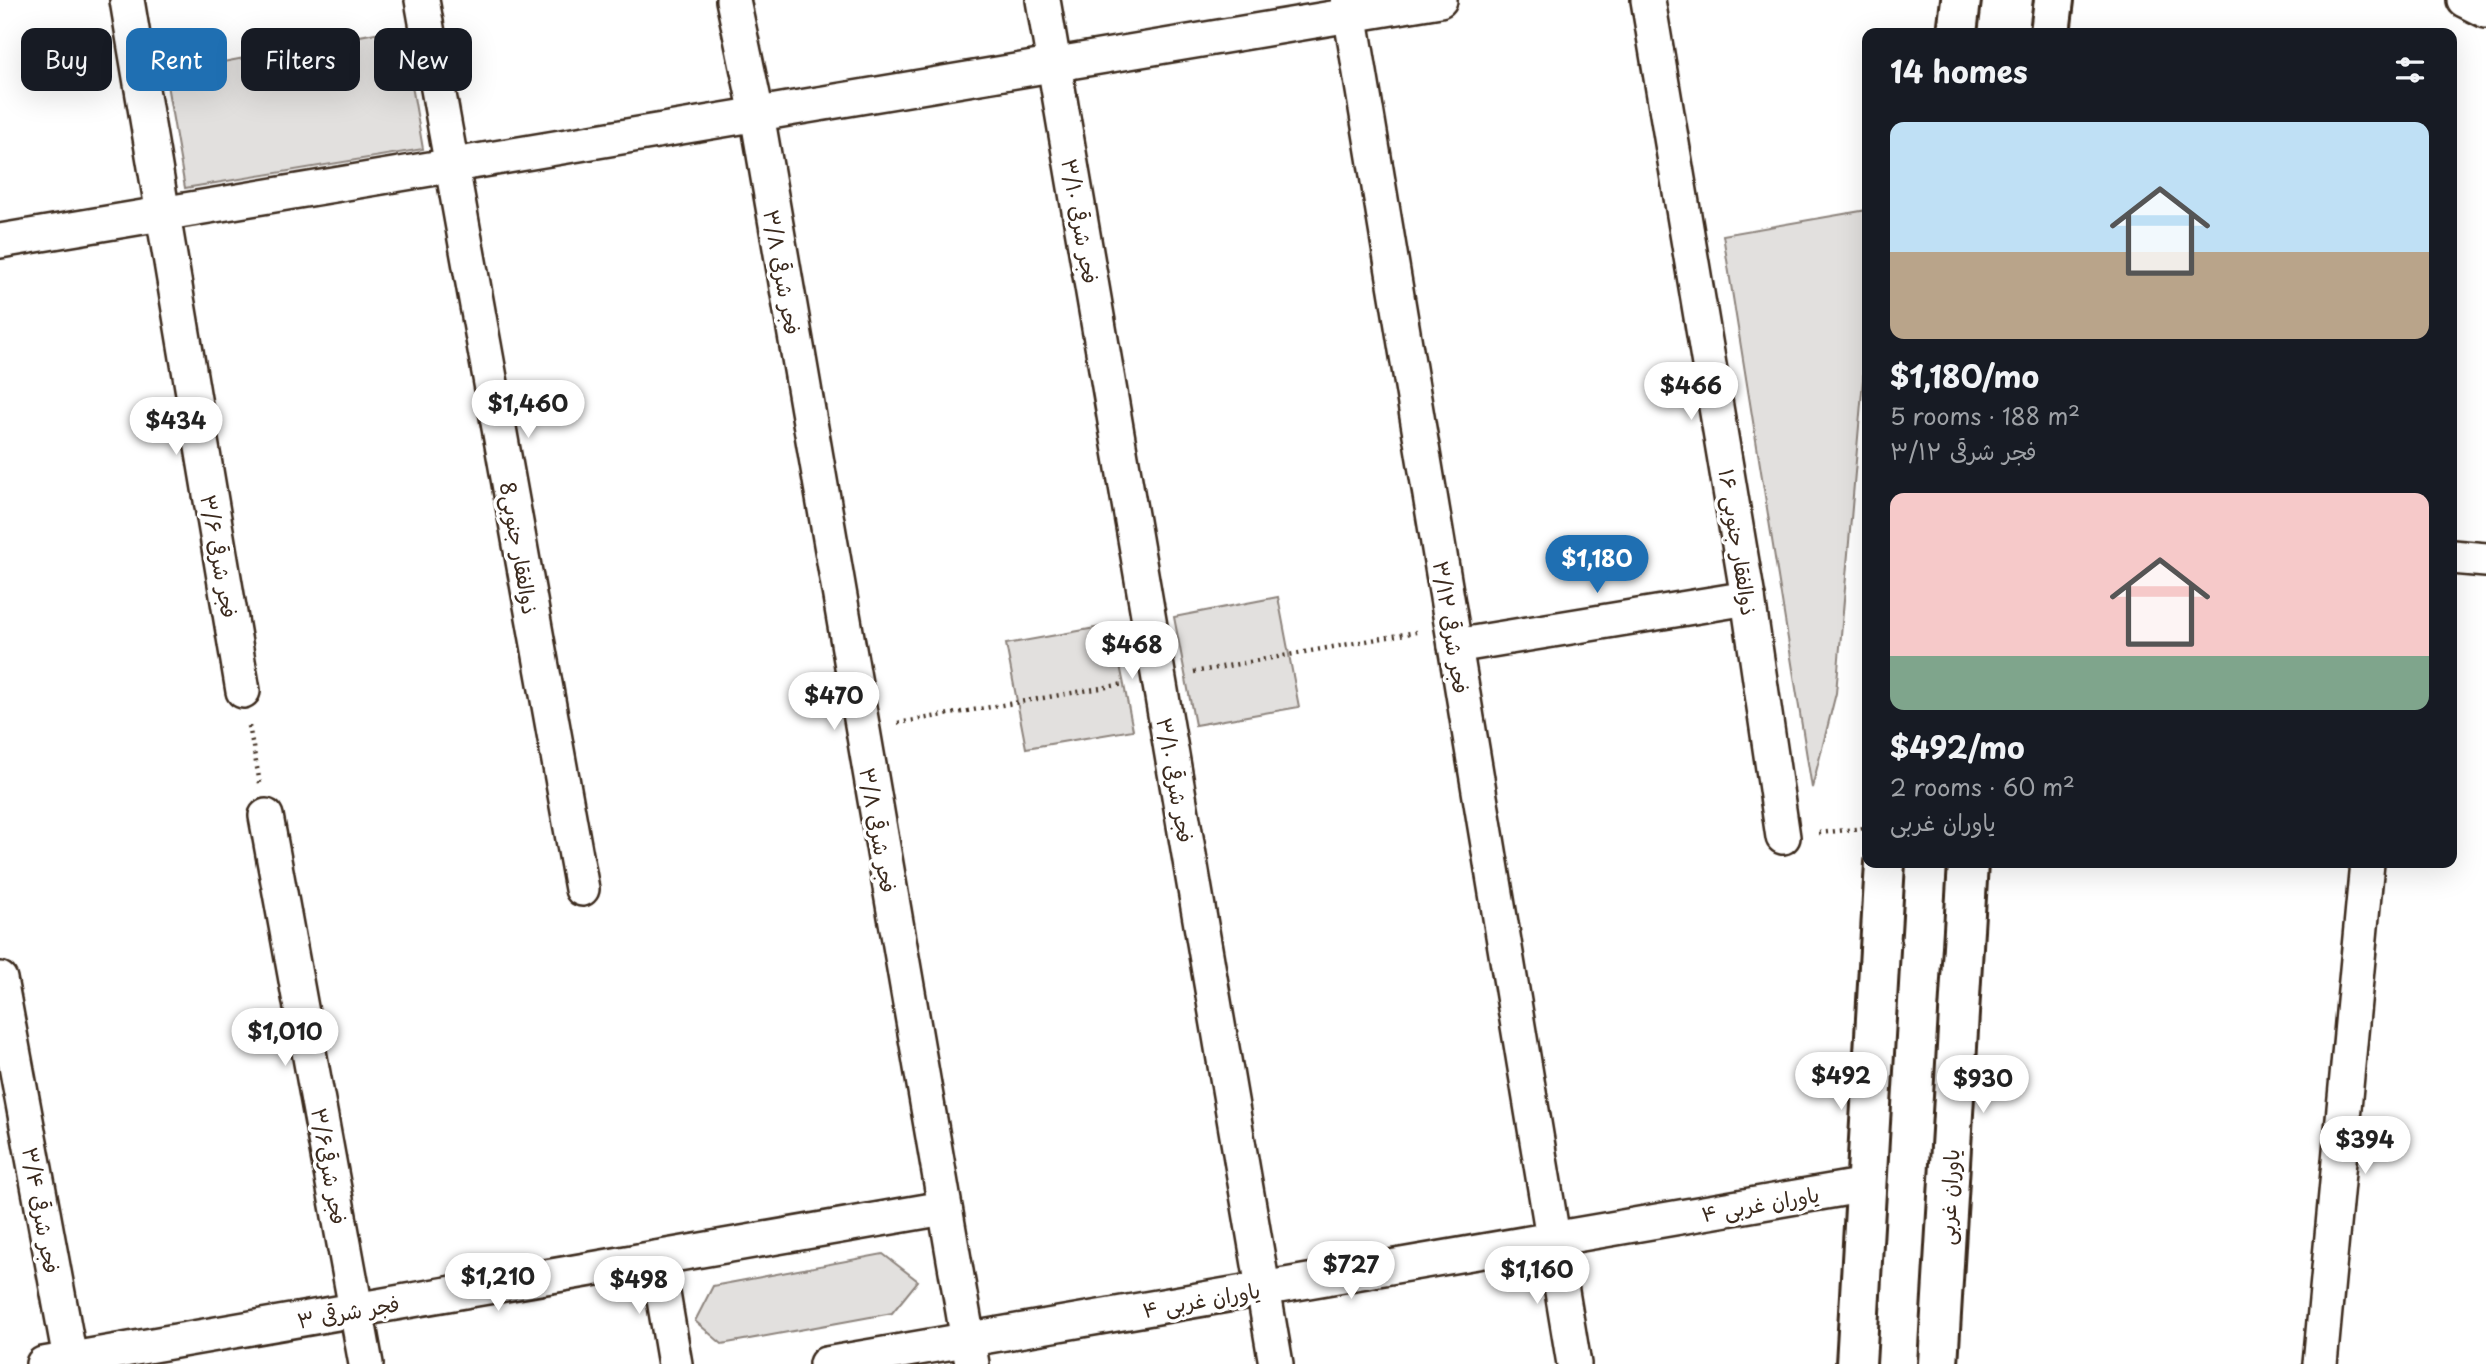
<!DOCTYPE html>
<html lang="en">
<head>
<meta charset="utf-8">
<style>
	:root { --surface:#171b24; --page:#20242c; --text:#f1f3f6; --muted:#9ea1a6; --accent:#1f6fb2 }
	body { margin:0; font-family:"Playpen Sans","Playpen Sans Arabic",sans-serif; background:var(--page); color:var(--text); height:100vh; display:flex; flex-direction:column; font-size:26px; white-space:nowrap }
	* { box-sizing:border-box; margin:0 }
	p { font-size:23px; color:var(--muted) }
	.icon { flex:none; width:38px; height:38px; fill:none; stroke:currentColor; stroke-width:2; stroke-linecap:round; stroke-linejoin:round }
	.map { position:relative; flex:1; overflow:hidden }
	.drawer { position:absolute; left:1862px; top:28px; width:595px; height:840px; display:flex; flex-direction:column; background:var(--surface); border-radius:14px; box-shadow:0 7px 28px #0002 }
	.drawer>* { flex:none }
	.hud { position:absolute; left:21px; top:28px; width:665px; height:63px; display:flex; gap:14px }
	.price { position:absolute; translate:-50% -60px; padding:0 16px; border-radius:24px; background:#fff; color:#222; font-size:23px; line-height:46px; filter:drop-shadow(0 2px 4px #0008) }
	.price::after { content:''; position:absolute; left:50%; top:42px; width:21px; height:16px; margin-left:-10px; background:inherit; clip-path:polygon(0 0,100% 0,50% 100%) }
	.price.current { background:var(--accent); color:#fff }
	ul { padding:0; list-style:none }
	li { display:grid; align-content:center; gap:14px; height:371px; padding:0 28px }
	li span { display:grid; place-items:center; height:217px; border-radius:14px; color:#555 }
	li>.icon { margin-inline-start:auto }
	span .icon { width:126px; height:126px; fill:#fffc; stroke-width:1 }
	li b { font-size:30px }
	h2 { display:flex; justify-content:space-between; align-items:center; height:84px; padding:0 28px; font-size:30px }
	.chip { padding:0 24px; border-radius:14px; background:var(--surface); box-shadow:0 7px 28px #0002; font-size:24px; line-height:63px }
	.chip.current { background:var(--accent); color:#fff }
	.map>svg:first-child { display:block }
	.green { fill:#e2e0de; stroke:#8e857e; stroke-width:2 }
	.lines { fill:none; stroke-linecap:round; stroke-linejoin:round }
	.street-casing { stroke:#3b2a1e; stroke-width:38 }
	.secondary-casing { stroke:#3b2a1e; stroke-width:44 }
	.path { stroke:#3b2a1e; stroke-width:4.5; stroke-dasharray:2 5; stroke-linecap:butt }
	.street { stroke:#fff; stroke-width:33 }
	.secondary { stroke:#fff; stroke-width:38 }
	.labels { text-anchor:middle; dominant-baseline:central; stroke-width:7; stroke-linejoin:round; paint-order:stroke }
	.street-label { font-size:21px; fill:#3b2a1e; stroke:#fff }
</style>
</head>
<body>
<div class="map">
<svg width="2486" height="1364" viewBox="0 0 2486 1364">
	<rect width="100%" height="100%" fill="#fff"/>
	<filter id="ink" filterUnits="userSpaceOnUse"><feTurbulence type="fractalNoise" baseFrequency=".0143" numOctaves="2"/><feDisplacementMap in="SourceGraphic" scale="14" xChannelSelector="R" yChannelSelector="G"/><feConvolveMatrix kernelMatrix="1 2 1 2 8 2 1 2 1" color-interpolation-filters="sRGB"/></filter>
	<g filter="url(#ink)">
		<g class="green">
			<path d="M402 28 423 149 185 188 165 73Z"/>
			<path d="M1867 210V333L1836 693 1812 788 1723 235Z"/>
			<path d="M1278 597 1299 707 1195 725 1174 617Z"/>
			<path d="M1112 625 1133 730 1026 748 1006 644Z"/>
			<path d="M883 1254 918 1281 892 1313 722 1344 695 1321 713 1286Z"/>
		</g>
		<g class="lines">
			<defs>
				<g id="street">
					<path d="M127 0 243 691"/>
					<path d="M422 0 582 889"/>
					<path d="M733 0 757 114 972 1364"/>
					<path d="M1043 0 1276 1364"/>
					<path d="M1348 0 1574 1364"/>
					<path d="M1648 0 1748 598 1783 837"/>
					<path d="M2464 0 2486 11"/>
					<path d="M0 241 1440 0"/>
					<path d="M2452 557 2486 560"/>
					<path d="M1455 646 1748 598"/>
					<path d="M266 816 366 1364"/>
					<path d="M0 979 71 1364"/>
					<path d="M657 1258 675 1364"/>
					<path d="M43 1364 944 1208"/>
					<path d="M826 1364 1866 1185"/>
					<path d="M2320 1364 2367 863"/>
				</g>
				<g id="secondary">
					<path d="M1957 33 1961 0"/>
					<path d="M2050 33 2054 0"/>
					<path d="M1856 1364 1885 863"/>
					<path d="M1938 1364 1968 863"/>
				</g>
			</defs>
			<use href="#street" class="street-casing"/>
			<use href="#secondary" class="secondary-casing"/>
			<g class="path">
				<path d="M1194 672 1416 632"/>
				<path d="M898 723 1124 684"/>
				<path d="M249 726 260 783"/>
				<path d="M1819 833 1866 828"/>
			</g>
			<use href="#street" class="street"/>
			<use href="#secondary" class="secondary"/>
		</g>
	</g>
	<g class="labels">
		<g class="street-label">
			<text transform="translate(1081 221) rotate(80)">۳/۱۰ فجر شرقی</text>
			<text transform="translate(783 272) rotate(80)">۳/۸ فجر شرقی</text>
			<text transform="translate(1739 542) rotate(81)">۱۶ ذوالفقار جنوبی</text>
			<text transform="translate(520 548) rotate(80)">8ذوالفقار جنوبی</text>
			<text transform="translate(220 556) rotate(80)">۳/۶ فجر شرقی</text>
			<text transform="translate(1452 627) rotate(81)">۳/۱۲ فجر شرقی</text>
			<text transform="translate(1176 780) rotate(80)">۳/۱۰ فجر شرقی</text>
			<text transform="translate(879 830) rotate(80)">۳/۸ فجر شرقی</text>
			<text transform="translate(330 1166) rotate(80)">فجر شرقی۳/۶</text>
			<text transform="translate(1948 1197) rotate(-87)">یاوران غربی</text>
			<text transform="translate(1760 1203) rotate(-10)">۴ یاوران غربی</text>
			<text transform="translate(42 1210) rotate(80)">۳/۴ فجر شرقی</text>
			<text transform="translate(1201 1299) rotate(-10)">۴ یاوران غربی</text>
			<text transform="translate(348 1311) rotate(-10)">۳ فجر شرقی</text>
		</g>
	</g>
</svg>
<b class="price" style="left:1691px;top:422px">$466</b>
<b class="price" style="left:528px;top:440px">$1,460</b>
<b class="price" style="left:176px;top:457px">$434</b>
<b class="price current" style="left:1597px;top:595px">$1,180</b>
<b class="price" style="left:1132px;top:681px">$468</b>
<b class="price" style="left:834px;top:732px">$470</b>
<b class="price" style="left:285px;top:1068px">$1,010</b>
<b class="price" style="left:1841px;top:1112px">$492</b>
<b class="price" style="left:1983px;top:1115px">$930</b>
<b class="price" style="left:2365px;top:1176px">$394</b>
<b class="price" style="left:1351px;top:1301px">$727</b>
<b class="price" style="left:1537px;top:1306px">$1,160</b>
<b class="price" style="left:498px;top:1313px">$1,210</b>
<b class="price" style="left:639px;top:1316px">$498</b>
<div class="hud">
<a class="chip">Buy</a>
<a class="chip current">Rent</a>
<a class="chip">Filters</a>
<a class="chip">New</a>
</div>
<section class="drawer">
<h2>14 homes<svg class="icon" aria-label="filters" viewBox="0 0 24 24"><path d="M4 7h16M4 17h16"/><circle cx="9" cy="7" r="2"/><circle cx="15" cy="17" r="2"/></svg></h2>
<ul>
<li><span style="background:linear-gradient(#bfe0f5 60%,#b9a48a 0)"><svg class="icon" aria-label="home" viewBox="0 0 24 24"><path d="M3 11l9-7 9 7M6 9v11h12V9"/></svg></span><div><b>$1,180/mo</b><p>5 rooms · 188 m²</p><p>۳/۱۲ فجر شرقی</p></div></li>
<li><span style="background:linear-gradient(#f6c9c9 75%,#7fa58c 0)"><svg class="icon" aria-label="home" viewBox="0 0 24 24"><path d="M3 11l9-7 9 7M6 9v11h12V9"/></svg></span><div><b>$492/mo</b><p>2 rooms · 60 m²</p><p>یاوران غربی</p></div></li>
</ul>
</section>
</div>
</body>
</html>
